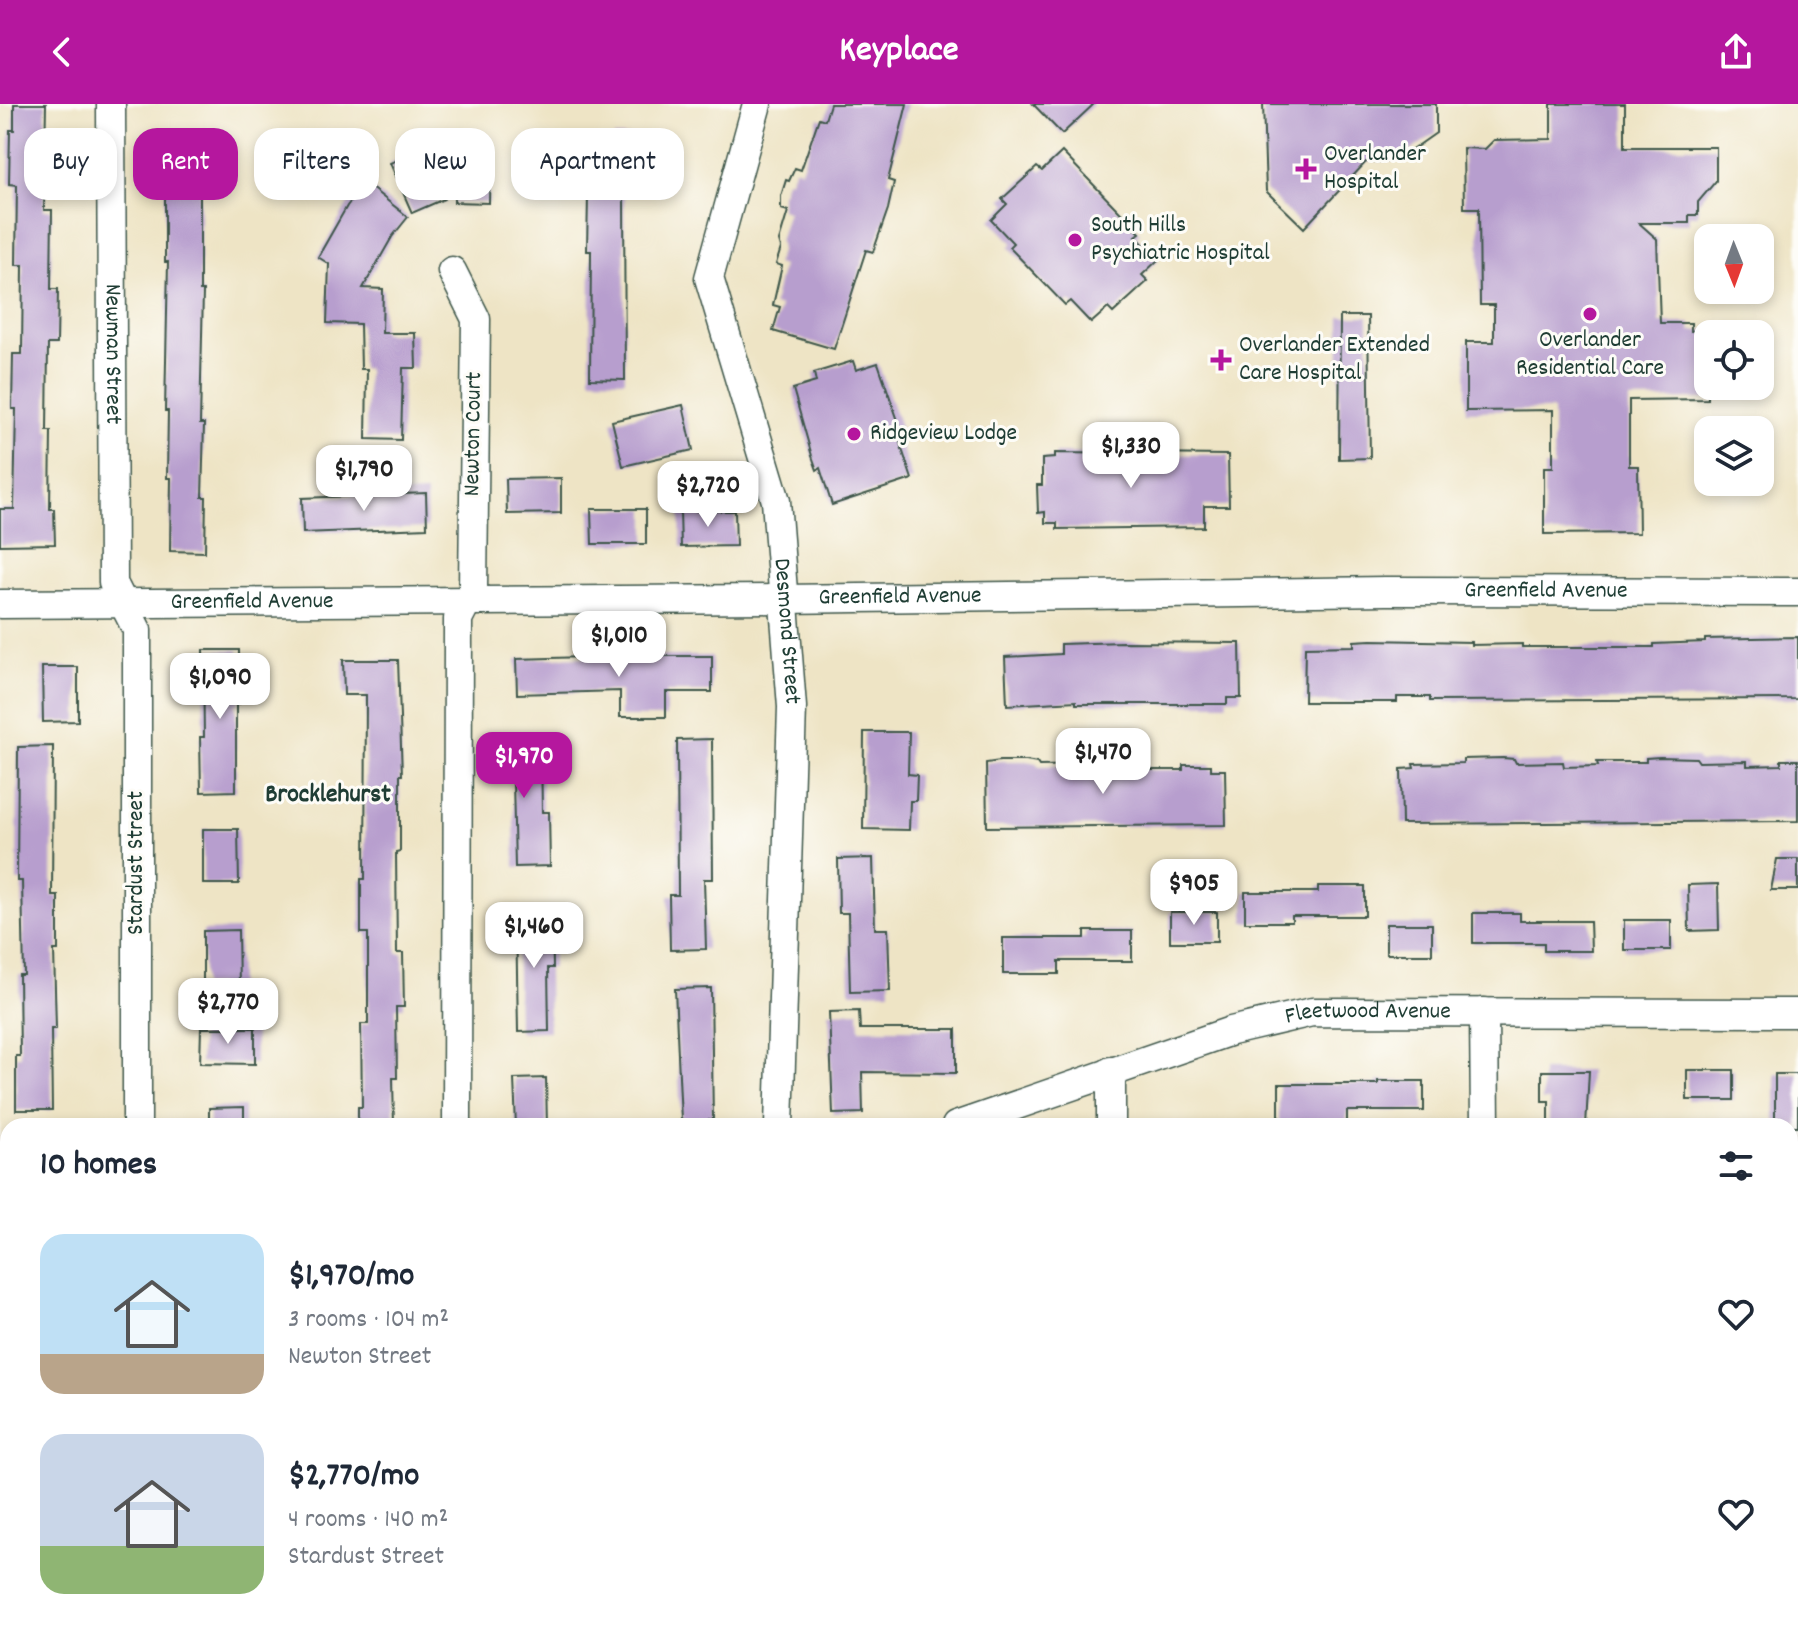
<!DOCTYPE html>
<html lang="en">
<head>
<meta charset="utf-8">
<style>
	:root { --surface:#fff; --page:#f6f6f7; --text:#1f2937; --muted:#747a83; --accent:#b5179e }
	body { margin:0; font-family:Dekko,sans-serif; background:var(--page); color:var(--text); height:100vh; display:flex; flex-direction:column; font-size:30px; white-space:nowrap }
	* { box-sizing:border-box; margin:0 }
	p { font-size:26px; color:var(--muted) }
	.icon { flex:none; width:44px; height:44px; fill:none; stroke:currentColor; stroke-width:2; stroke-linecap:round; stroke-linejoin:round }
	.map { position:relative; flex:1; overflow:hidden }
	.drawer { position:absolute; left:0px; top:1014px; width:1798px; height:512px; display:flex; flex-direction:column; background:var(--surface); border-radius:24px 24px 0 0; box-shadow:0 4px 12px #0003 }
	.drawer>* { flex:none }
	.banner { position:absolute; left:24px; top:24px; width:800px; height:72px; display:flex; gap:16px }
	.needle { width:52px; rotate:179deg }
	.buttons { position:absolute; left:1694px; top:120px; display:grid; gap:16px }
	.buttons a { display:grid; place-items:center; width:80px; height:80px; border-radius:16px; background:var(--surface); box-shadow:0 4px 12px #0003; font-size:40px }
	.price { position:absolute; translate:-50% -68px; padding:0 18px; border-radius:16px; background:#fff; color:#222; font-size:26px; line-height:52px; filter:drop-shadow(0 2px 4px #0008) }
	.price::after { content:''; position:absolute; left:50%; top:48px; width:24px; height:18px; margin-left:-12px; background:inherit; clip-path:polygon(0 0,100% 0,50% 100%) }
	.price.current { background:var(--accent); color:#fff }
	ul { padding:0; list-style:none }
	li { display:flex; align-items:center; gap:24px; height:200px; padding:0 40px }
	li span { display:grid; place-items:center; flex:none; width:224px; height:160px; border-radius:24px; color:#555 }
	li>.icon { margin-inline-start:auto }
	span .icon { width:96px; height:96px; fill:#fffc; stroke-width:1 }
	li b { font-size:34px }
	h2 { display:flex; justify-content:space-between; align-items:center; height:96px; padding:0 40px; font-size:34px }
	.tag { padding:0 28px; border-radius:24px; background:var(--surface); box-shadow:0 4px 12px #0003; font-size:28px; line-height:72px }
	.tag.current { background:var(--accent); color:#fff }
	header { display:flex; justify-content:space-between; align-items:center; height:104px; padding:0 40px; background:var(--accent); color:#fff; font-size:36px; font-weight:700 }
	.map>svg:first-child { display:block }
	.building { fill:#b79ece }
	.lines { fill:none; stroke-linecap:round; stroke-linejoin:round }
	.minor-casing { stroke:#3e564a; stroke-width:31 }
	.minor { stroke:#fff; stroke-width:28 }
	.poi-dot { fill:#b5179e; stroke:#fdfcf7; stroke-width:3 }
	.labels { text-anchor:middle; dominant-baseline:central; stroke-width:6; stroke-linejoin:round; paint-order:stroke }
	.poi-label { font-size:24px; fill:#1f3d34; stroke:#fdfcf7; text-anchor:start }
	.street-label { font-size:24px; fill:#1f3d34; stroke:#fdfcf7 }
	.neighbourhood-label { font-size:26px; font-weight:bold; fill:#1f3d34; stroke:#fdfcf7 }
</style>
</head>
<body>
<header><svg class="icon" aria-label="back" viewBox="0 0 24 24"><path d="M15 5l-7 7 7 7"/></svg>Keyplace<svg class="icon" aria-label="share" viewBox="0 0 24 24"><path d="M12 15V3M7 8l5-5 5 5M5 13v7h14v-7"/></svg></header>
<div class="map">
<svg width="1798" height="1526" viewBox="0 0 1798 1526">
	<rect width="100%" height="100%" fill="#fdfcf7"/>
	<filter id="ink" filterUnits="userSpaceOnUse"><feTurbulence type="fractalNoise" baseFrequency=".0125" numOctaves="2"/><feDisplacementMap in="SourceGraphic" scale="16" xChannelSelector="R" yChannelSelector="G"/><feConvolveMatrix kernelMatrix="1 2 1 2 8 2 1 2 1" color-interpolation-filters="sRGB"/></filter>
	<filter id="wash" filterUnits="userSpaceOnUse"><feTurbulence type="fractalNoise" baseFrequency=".006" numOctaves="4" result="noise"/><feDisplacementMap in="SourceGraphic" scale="32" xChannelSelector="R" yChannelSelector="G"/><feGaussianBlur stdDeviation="1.8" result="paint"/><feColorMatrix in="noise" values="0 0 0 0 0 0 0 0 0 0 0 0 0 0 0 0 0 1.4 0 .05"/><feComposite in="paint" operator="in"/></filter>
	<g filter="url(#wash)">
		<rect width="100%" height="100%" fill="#eee4c5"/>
		<g id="blocks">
			<g class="building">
				<path d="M14 0H46L44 106H52L51 185H58L57 240H48L47 327H51L50 405H54L55 440 0 441V405H14L16 305H12L13 250H22L23 161H16L17 81 9 80 10 26H14Z"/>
				<path d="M830 0H907L888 76 894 78 888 105 873 148 866 146 834 245 773 227 780 203 773 201 782 162 776 160 781 144 779 137 788 107 781 105V92L786 76 789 77 795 64 801 66 819 14 825 16Z"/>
				<path d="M1033 0H1094L1062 30Z"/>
				<path d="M1263 0H1436V29L1396 57 1366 58 1304 124 1266 87Z"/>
				<path d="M1551 0H1625V43H1716V77L1698 98V111H1689V119H1639L1657 135 1660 219H1691V227L1708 226V295L1629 296V362H1638L1639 429 1544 430V363H1553V306L1466 307V238H1494V201H1480L1479 104H1464L1463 44 1485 45 1494 36 1551 35Z"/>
				<path d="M165 29 200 30V187H203L200 320H204L202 393H206L205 448 170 447 171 374H167L168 307H165L168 158H165Z"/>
				<path d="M614 32 650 33 649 88 613 87Z"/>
				<path d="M455 43 490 44 489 99 454 98Z"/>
				<path d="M423 45 444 95 412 109 390 59Z"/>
				<path d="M1062 48 1140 129 1136 132 1158 156 1142 171 1148 177 1113 209 1108 204 1091 219 1070 197 1065 201 1040 175 1009 143 1013 139 991 116 1007 100 1002 95 1037 63 1042 67Z"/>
				<path d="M365 79 408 113 392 133 363 184 383 185 382 229H415L416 264H403L401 336 366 335 367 265H361L360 220 327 219 329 160 318 153 347 102Z"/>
				<path d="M588 92 624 93 625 276 590 275 591 147H587Z"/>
				<path d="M1340 212H1368L1370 354 1339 355Z"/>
				<path d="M853 257 856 266 878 259 905 337 900 339 912 375 832 401 820 364 817 366 812 352 793 285 816 278 814 269Z"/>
				<path d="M683 301 693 346 623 362 612 317Z"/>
				<path d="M1055 349 1228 351 1229 402H1204V423L1057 425V419H1045V408L1038 409 1037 381H1042V355L1055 354Z"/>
				<path d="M561 374V409L507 410 506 375Z"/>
				<path d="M426 389 427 424 303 429 302 394Z"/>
				<path d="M591 405H646V440H592Z"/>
				<path d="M680 407H735L736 442 681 443Z"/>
				<path d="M1798 533V595L1430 597V593H1397V598H1304L1305 543 1354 542V537L1371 536 1471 538V541L1522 540V543H1654V540L1705 538V535Z"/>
				<path d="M1123 538 1240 539 1241 594H1227V600H1076V597L1007 601 1005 553 1061 550V540Z"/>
				<path d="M203 546H239V600H236V687L201 688 200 633H204Z"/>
				<path d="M620 552H712V588H666V613H620V587L517 590 516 555Z"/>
				<path d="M343 556H398L402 671H400V747L396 748 397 849H403L404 903H396L397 974H393L394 1022H358V1003H362L361 920H368V829H361V775H365L366 591H344Z"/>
				<path d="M42 563H78V617L43 618Z"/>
				<path d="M864 628H909L908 670 917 671 916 697H910L909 726 863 725Z"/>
				<path d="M712 635 713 775H704L706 845 670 846 669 791H678L677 636Z"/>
				<path d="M541 640 542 708H549L550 762 515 763 513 676H487L486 641Z"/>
				<path d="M53 642 52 792H58V846H54L56 925H51L52 1006H16V952H20L19 871H24L22 777H17L18 643Z"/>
				<path d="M1660 653 1696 654 1699 658 1747 657V662L1781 661V656H1798V717L1402 720 1401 665 1414 664 1413 660 1463 659V655L1503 654 1514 655 1516 659 1563 658 1564 663 1598 662 1597 658H1646V654Z"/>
				<path d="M1000 657H1026L1037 659 1039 662 1087 661V666L1149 662V666H1183V661H1211V666H1225L1226 721 987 723 986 659Z"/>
				<path d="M203 725H238L239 780H203Z"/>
				<path d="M873 754 875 825H888L890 887 850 888 848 809H839L838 755Z"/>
				<path d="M1777 755H1798V786H1771Z"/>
				<path d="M1718 780 1719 826 1689 827 1688 781Z"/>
				<path d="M1318 782H1365V812H1292V818H1245V788H1318Z"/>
				<rect x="1170" y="808" width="47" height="30"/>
				<path d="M552 809 553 864H548L549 927 518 928 516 810Z"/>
				<path d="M1473 809H1520V817H1590L1591 847H1544V839H1473Z"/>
				<rect x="1624" y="816" width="47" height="30"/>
				<rect x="1386" y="820" width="46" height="30"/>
				<path d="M238 826 239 881H203V827Z"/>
				<path d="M1085 827H1132V857H1059V870H1003V834H1085Z"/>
				<path d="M711 884 713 1016H681L675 885Z"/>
				<path d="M859 907 860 925H956V969L862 968 863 1009 833 1010 829 908Z"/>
				<path d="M201 924H255V960L200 959Z"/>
				<rect x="1687" y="966" width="47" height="30"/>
				<path d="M1542 967H1589L1586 1022H1549V997H1542Z"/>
				<rect x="1775" y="970" width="23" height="52"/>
				<path d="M546 974 547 1022H516L514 975Z"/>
				<path d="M1378 977H1424V1007H1347V1022H1279V980H1378Z"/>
				<path d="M244 1003V1022H209V1004Z"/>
			</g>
		</g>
	</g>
	<g filter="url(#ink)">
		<use href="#blocks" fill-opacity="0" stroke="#3e564a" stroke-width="2"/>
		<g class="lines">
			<defs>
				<g id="minor">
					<path id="s1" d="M111 0 113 479 137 526V1022"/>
					<path id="s2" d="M757 0 709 174 776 397 792 603 779 1022"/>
					<path d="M452 167 476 215 473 486 458 515 457 1022"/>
					<path id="s3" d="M0 500 783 495 1386 487 1798 488"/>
					<path d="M1484 908 1485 1022"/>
					<path d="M1111 967V1022"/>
					<path id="s4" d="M956 1022 1231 927 1312 908 1798 909"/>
					<path d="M138 1518V1526"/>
					<path d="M1115 1518V1526"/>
					<path d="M1490 1518V1526"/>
					<path d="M289 1526 300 1518"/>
					<path d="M456 1526V1518"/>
				</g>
			</defs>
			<use href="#minor" class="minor-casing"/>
			<use href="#minor" class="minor"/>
		</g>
	</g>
	<g class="poi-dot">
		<path d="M1302 53h8v8h8v8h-8v8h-8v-8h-8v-8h8z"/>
		<circle cx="1075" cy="136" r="8"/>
		<circle cx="1590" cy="210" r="8"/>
		<path d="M1217 244h8v8h8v8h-8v8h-8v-8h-8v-8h8z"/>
		<circle cx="854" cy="330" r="8"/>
	</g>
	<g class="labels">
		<g class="poi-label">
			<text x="1324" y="51">Overlander<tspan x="1324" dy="28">Hospital</tspan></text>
			<text x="1091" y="122">South Hills<tspan x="1091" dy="28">Psychiatric Hospital</tspan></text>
			<text x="1590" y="237" text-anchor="middle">Overlander<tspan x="1590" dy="28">Residential Care</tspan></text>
			<text x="1239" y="242">Overlander Extended<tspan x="1239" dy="28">Care Hospital</tspan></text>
			<text x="870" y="330">Ridgeview Lodge</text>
		</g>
		<g class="street-label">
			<text stroke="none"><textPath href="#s1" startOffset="250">Newman Street</textPath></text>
			<text transform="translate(474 330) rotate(-89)">Newton Court</text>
			<text stroke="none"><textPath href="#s3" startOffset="1546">Greenfield Avenue</textPath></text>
			<text stroke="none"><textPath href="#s3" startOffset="900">Greenfield Avenue</textPath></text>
			<text stroke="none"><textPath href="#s3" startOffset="252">Greenfield Avenue</textPath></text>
			<text stroke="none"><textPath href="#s2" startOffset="544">Desmond Street</textPath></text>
			<text transform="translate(137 759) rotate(-90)">Stardust Street</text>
			<text stroke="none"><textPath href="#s4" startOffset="430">Fleetwood Avenue</textPath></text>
		</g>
		<g class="neighbourhood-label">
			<text x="328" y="691">Brocklehurst</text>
		</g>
	</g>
</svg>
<div class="buttons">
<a><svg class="needle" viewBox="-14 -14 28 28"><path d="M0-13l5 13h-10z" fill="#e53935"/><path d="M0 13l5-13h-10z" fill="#747a83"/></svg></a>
<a><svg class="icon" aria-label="locate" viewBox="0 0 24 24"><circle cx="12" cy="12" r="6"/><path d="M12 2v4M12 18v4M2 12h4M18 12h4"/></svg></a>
<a><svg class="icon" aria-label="layers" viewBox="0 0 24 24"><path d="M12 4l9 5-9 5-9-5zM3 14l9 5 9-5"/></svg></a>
</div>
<b class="price" style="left:1131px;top:386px">$1,330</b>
<b class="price" style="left:364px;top:409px">$1,790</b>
<b class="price" style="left:708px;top:425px">$2,720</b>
<b class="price" style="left:619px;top:575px">$1,010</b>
<b class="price" style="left:220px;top:617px">$1,090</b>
<b class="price" style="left:1103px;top:692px">$1,470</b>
<b class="price current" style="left:524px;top:696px">$1,970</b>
<b class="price" style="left:1194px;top:823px">$905</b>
<b class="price" style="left:534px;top:866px">$1,460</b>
<b class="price" style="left:228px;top:942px">$2,770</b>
<div class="banner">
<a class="tag">Buy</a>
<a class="tag current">Rent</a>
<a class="tag">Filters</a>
<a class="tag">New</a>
<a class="tag">Apartment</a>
</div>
<section class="drawer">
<h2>10 homes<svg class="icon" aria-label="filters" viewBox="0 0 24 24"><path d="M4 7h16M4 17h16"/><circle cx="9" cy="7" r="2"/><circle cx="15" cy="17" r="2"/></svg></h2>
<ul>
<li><span style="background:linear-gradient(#bfe0f5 75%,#b9a48a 0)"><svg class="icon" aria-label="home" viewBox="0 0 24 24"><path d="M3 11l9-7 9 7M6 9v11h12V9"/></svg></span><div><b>$1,970/mo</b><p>3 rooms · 104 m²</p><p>Newton Street</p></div><svg class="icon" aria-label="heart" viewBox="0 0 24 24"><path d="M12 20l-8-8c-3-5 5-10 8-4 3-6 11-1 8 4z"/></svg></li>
<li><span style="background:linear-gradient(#c9d6e8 70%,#8fb573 0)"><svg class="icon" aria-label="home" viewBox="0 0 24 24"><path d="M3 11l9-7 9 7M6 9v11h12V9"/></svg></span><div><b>$2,770/mo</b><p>4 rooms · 140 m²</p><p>Stardust Street</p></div><svg class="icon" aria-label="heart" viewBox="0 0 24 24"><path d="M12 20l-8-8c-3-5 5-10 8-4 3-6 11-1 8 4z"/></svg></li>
</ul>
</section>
</div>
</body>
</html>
